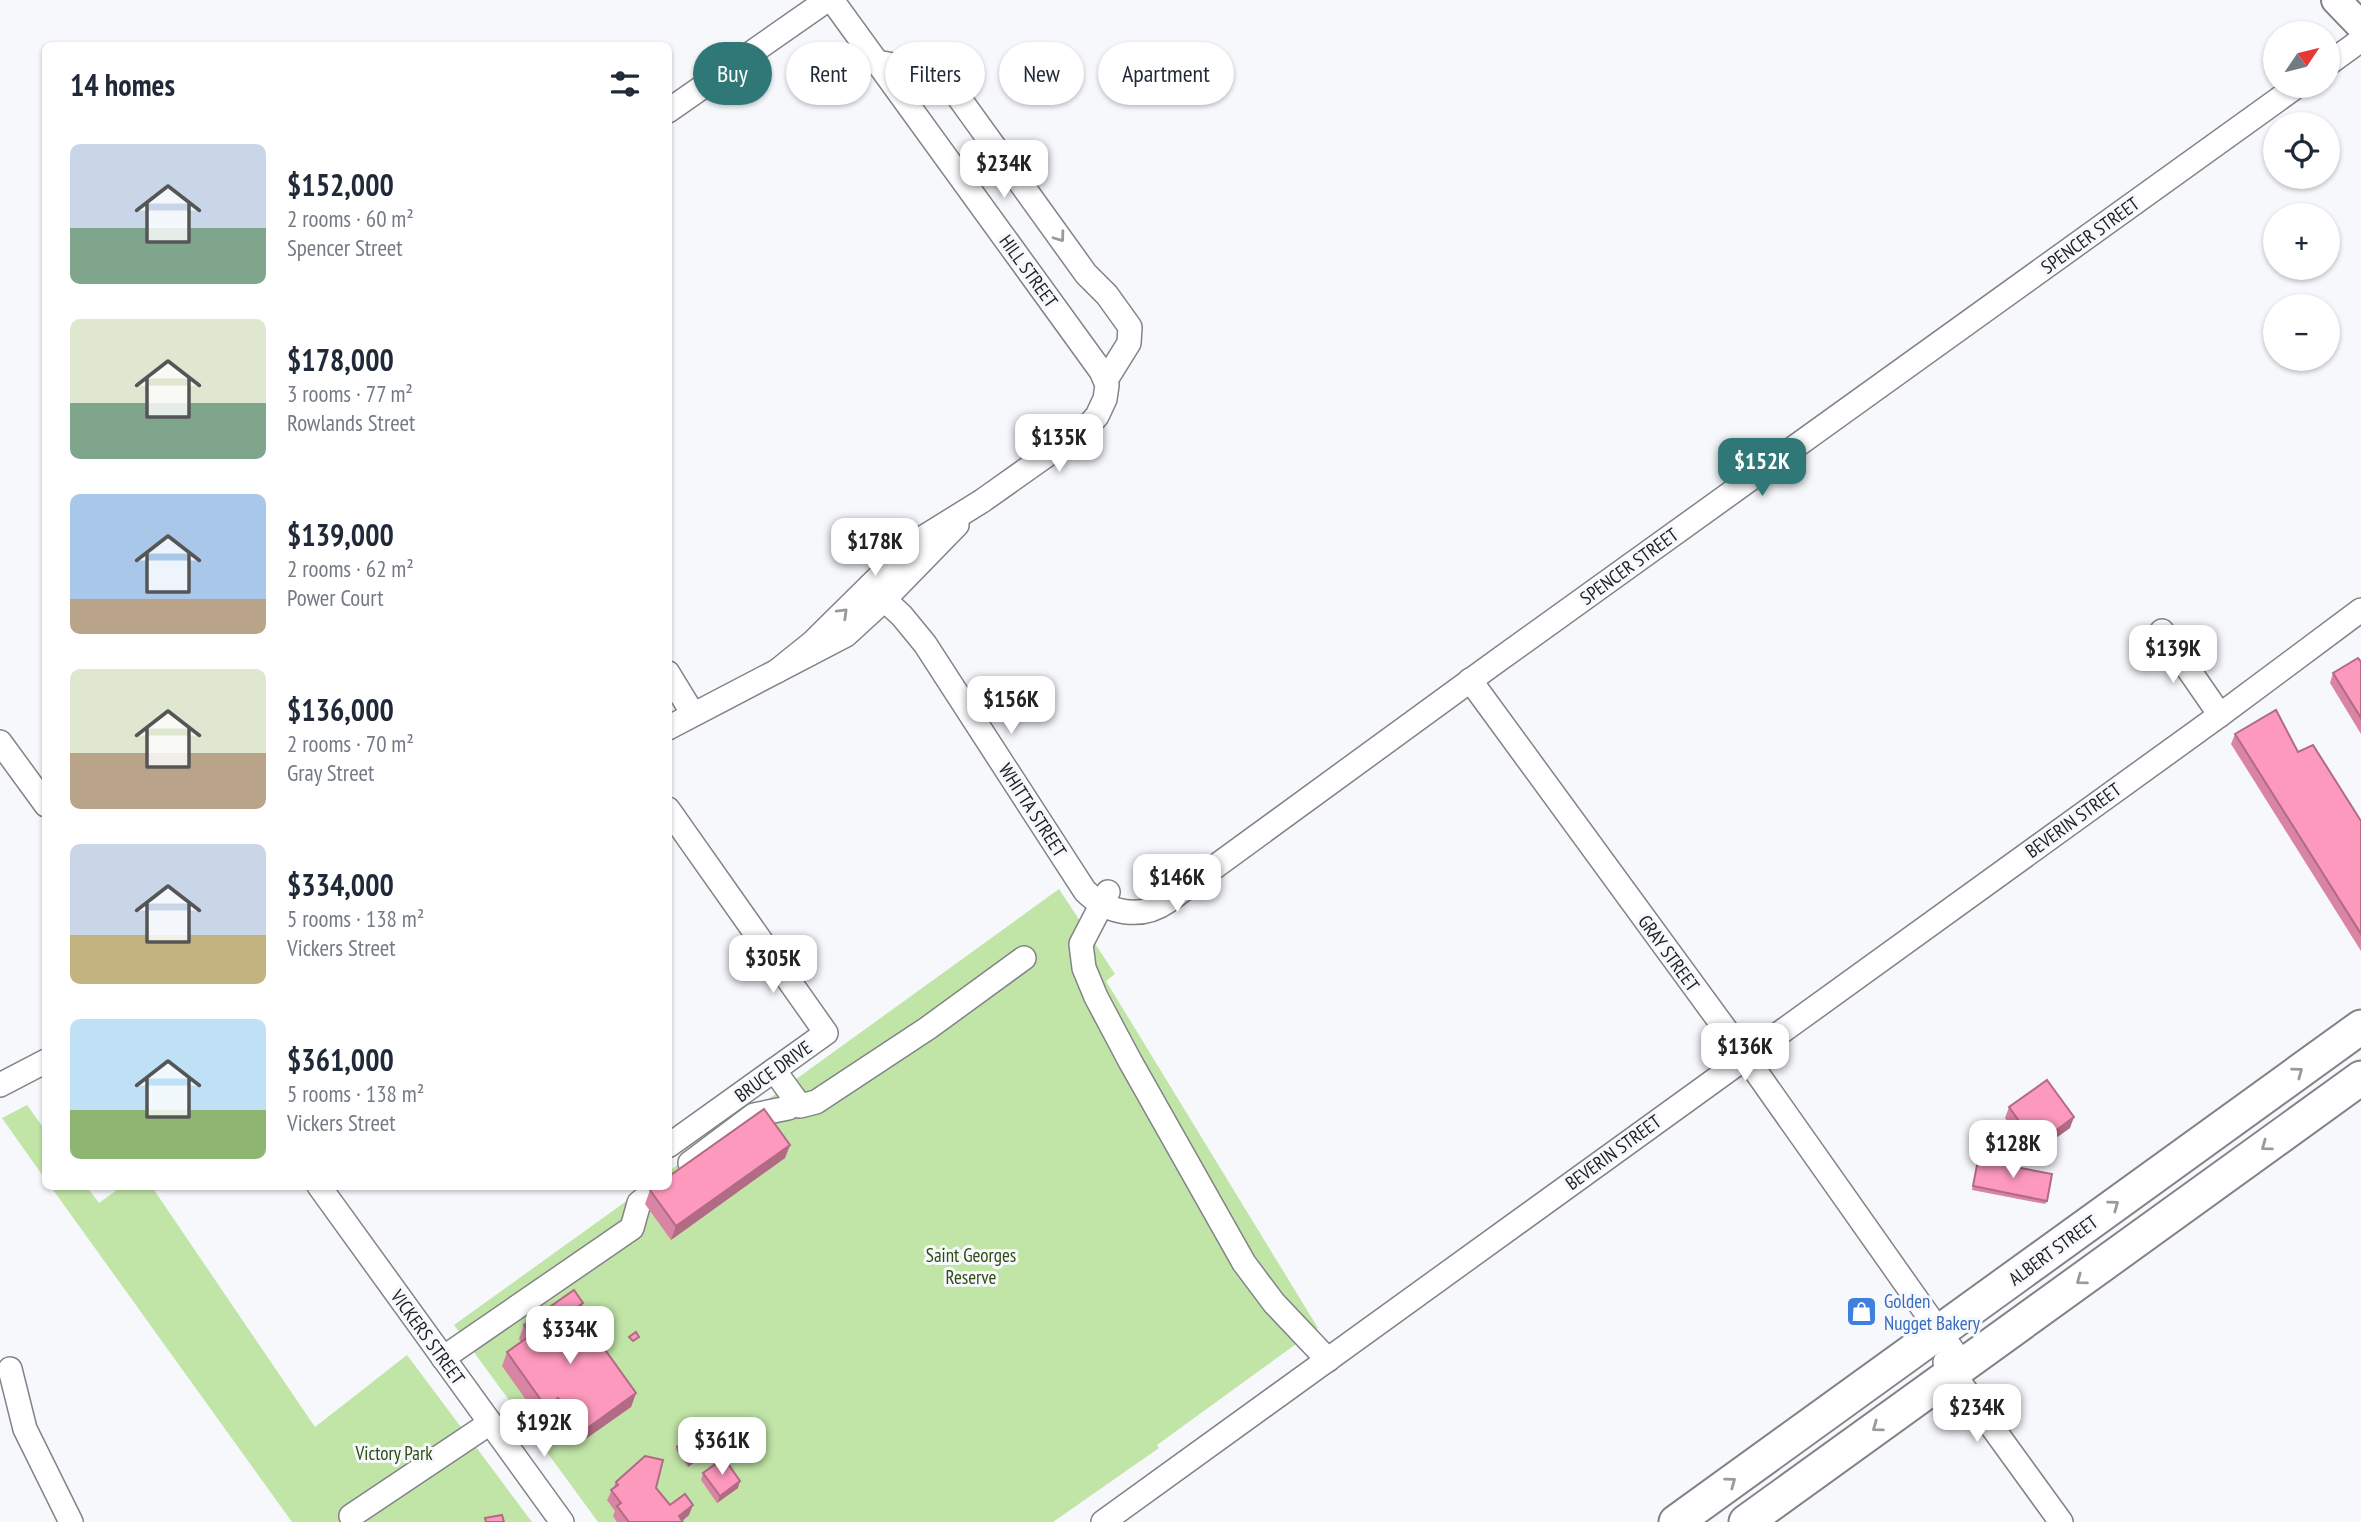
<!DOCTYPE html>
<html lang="en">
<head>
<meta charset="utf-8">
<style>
	:root { --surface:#fff; --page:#f6f6f7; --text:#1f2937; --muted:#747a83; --accent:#2f7877 }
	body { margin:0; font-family:"PT Sans Narrow",sans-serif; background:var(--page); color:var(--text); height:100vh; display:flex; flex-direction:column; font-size:26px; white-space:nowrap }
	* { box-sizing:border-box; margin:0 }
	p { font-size:23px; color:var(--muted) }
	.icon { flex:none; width:38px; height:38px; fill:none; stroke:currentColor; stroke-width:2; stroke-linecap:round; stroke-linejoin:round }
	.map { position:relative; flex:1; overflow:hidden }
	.drawer { position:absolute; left:42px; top:42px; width:630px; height:1148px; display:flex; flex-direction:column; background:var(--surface); border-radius:10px; box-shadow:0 2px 5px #0004 }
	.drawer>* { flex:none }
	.guide { position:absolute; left:693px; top:42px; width:665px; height:63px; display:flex; gap:14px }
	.needle { width:46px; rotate:55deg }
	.tools { position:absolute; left:2263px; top:21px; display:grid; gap:14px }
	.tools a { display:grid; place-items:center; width:77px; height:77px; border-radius:50%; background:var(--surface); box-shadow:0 2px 5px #0004; font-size:35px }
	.price { position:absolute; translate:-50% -60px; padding:0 16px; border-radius:14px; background:#fff; color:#222; font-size:23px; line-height:46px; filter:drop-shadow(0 2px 4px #0008) }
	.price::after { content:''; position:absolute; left:50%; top:42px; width:21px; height:16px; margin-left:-10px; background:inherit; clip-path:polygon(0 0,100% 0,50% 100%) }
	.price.selected { background:var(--accent); color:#fff }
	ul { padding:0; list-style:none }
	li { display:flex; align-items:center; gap:21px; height:175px; padding:0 28px }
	li span { display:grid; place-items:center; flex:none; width:196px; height:140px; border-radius:10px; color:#555 }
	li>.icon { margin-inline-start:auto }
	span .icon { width:84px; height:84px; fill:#fffc; stroke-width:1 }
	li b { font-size:30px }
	h2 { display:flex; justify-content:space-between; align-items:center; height:84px; padding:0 28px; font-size:30px }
	.pill { padding:0 24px; border-radius:32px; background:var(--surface); box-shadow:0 2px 5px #0004; font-size:24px; line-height:63px }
	.pill.selected { background:var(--accent); color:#fff }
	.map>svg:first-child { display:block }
	.green { fill:#c1e5a7 }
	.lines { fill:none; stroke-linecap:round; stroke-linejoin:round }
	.minor-casing { stroke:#818387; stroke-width:26 }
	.major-casing { stroke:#818387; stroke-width:32 }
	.highway-casing { stroke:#818387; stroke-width:37 }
	.minor { stroke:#fff; stroke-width:23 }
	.major { stroke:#fff; stroke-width:28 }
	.highway { stroke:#fff; stroke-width:33 }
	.wall { fill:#da84a3 }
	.shaded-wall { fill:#b16b84 }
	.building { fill:#fd99bd; stroke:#b16b84; stroke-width:2 }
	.oneway { stroke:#9a9a9b }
	.labels { text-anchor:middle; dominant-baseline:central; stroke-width:6; stroke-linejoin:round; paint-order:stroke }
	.street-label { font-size:19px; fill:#1e1f21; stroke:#f6f8fc }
	.park-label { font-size:19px; fill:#2e4c10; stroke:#f6f8fc }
	.shop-label { font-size:19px; fill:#366cbe; stroke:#f6f8fc; text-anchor:start }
</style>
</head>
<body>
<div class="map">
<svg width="2361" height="1522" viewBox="0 0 2361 1522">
	<rect width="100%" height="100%" fill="#f6f8fc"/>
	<g class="green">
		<path d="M1059 889 1115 974 1106 981 1318 1328 1157 1445 1159 1448 1053 1522H598L454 1325 646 1187 668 1186 669 1171Z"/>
		<path d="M27 1105 45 1130V1179L2 1118Z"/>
		<path d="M51 1187H87L99 1203 121 1187H152L315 1427 407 1355 532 1522H292Z"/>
	</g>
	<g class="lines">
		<defs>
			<g id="minor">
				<path d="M877 62C904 67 930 70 952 88L1086 274 1107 295 1130 327 1129 343 1106 380"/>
				<path d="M2328 64 2361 40"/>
				<path d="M668 111 827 0"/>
				<path d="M870 586 902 616 925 644 1085 891C1108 914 1141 920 1168 901L1493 664 2297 86"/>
				<path d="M2162 631 2220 715"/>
				<path d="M777 671 813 642 896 560 924 537 982 501 1088 426 1097 416 1105 399 1107 385 1101 371 832 0"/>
				<path d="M668 673 693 714"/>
				<path d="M1470 680 1745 1056 1963 1365"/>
				<path d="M668 728 846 635 883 601 957 525"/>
				<path d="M0 742 46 805"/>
				<path d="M668 809 826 1033 668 1146"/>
				<path d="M1108 892 1081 944 1084 968 1096 997 1130 1061 1244 1263 1274 1303 1328 1360"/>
				<path d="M774 1070 800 1106 816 1102 928 1028 1024 958"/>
				<path d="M0 1085 46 1061"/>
				<path d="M690 1163 754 1115 788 1108 794 1098"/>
				<path d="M319 1186 562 1522"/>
				<path d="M443 1358 632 1228 639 1203 660 1186"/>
				<path d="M1945 1362 2061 1522"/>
				<path d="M10 1369 25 1429 71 1522"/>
				<path d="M351 1516 490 1423"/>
				<path d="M1103 1522 2220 715 2361 610"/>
			</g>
			<path id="major" d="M2336 0 2361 26"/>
			<g id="highway">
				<path d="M1676 1522 2361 1027"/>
				<path d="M1746 1522 2361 1078"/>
			</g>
		</defs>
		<use href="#minor" class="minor-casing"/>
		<use href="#major" class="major-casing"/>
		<use href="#highway" class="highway-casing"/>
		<use href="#minor" class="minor"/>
		<use href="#major" class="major"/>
		<use href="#highway" class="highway"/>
	</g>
	<g class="wall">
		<path d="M2361 662V734L2330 683 2333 673Z"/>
		<path d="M2235 734 2298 752 2361 821V951L2231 744Z"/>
		<path d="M2009 1107 2070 1128 2043 1147 2023 1142 2005 1118Z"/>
		<path d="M790 1145 785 1158 671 1240 645 1204 650 1190Z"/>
		<path d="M1978 1160 2047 1201 2045 1204 1972 1190Z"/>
		<path d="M578 1316 579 1317 575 1328 583 1340 636 1393 631 1407 577 1445 553 1412 541 1421 502 1366 507 1352 521 1342 519 1339 524 1325Z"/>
		<path d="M677 1447 704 1455 688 1467 676 1450Z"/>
		<path d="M703 1473 738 1488 717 1503 701 1480Z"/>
		<path d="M616 1482 656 1488 670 1505 689 1515 682 1521 683 1522H617L613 1516 615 1511 607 1500Z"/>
	</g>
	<g class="shaded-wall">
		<path d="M2074 1117 2070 1128 2043 1147 2047 1137Z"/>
		<path d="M790 1145 785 1158 671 1240 676 1226Z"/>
		<path d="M583 1303 578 1317 574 1309Z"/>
		<path d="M579 1317 574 1330 570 1323Z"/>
		<path d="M636 1393 631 1407 577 1445 582 1432Z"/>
		<path d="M558 1398 553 1412 541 1421 546 1407Z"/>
		<path d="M705 1452 704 1455 688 1467 689 1464Z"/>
		<path d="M740 1481 738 1488 717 1503 720 1496Z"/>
		<path d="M693 1505 689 1515 681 1522 679 1516Z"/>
	</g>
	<g class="building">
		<path d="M2358 658 2361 662V718L2333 673Z"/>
		<path d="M2276 710 2298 752 2313 745 2361 821V934L2235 734Z"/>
		<path d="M2047 1080 2074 1117 2047 1137 2027 1132 2009 1107Z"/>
		<path d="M764 1109 790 1145 676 1226 650 1190 656 1186H668V1177Z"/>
		<path d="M1978 1160 2052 1174 2047 1201 1973 1186Z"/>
		<path d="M574 1290 583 1303 574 1309 579 1317 570 1323 583 1340 593 1333 636 1393 582 1432 558 1398 546 1407 507 1352 531 1335 524 1325Z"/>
		<path d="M636 1332 639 1337 633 1341 629 1337Z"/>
		<path d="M693 1435 705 1452 689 1464 677 1447Z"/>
		<path d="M645 1456 663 1460 656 1488 670 1505 685 1494 693 1505 679 1516 683 1522H629L617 1506 621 1503 611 1490 618 1485 616 1482Z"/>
		<path d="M724 1458 740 1481 720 1496 703 1473Z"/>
		<path d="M502 1515 504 1522H486L485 1518Z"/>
	</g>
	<defs><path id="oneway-chevron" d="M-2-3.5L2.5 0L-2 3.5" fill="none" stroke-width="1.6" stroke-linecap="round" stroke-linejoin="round" transform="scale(1.75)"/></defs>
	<g class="oneway">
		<use href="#oneway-chevron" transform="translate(1060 237) rotate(54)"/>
		<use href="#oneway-chevron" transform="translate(843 613) rotate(-44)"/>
		<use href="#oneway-chevron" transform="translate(2298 1072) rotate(-36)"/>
		<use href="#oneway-chevron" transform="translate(2266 1146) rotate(144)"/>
		<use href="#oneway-chevron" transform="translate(2114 1205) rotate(-36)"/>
		<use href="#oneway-chevron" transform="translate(2081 1280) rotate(144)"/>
		<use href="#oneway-chevron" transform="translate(1877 1427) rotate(144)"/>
		<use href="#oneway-chevron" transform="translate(1731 1482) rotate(-36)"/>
	</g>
	<defs>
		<symbol id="shop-square" viewBox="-11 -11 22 22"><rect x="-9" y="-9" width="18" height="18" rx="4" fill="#3f7fe0" stroke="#f6f8fc"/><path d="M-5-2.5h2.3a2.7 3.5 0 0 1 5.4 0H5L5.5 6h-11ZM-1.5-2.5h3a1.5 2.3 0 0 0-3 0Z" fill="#fff"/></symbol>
	</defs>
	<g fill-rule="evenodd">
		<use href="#shop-square" x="1844" y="1294" width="35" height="35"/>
	</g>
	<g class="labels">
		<g class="street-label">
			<text transform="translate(2090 235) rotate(-36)">SPENCER STREET</text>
			<text transform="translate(1029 271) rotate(54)">HILL STREET</text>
			<text transform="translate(1629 566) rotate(-36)">SPENCER STREET</text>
			<text transform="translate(1033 810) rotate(57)">WHITTA STREET</text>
			<text transform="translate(2073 820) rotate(-36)">BEVERIN STREET</text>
			<text transform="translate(1669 953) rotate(54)">GRAY STREET</text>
			<text transform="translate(773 1071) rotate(-36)">BRUCE DRIVE</text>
			<text transform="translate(1613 1152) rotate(-36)">BEVERIN STREET</text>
			<text transform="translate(2053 1250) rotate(-36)">ALBERT STREET</text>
			<text transform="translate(428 1337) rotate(54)">VICKERS STREET</text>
		</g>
		<g class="park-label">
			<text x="971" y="1255">Saint Georges<tspan x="971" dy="22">Reserve</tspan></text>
			<text x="394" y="1453">Victory Park</text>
		</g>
		<g class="shop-label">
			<text x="1884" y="1301">Golden<tspan x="1884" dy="22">Nugget Bakery</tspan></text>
		</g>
	</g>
</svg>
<div class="tools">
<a><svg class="needle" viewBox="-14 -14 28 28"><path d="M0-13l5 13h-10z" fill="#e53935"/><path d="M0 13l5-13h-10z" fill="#747a83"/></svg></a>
<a><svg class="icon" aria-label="locate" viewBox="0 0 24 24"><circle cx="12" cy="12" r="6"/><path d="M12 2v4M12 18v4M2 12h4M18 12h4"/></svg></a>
<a>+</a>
<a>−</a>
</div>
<b class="price" style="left:1004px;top:200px">$234K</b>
<b class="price" style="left:1059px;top:474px">$135K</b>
<b class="price selected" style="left:1762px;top:498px">$152K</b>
<b class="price" style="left:875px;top:578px">$178K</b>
<b class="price" style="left:2173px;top:685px">$139K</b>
<b class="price" style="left:1011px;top:736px">$156K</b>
<b class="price" style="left:1177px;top:914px">$146K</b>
<b class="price" style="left:773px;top:995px">$305K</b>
<b class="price" style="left:1745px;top:1083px">$136K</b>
<b class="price" style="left:2013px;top:1180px">$128K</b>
<b class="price" style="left:570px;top:1366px">$334K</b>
<b class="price" style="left:1977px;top:1444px">$234K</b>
<b class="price" style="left:544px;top:1459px">$192K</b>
<b class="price" style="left:722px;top:1477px">$361K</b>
<div class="guide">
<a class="pill selected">Buy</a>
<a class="pill">Rent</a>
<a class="pill">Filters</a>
<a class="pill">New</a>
<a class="pill">Apartment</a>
</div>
<section class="drawer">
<h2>14 homes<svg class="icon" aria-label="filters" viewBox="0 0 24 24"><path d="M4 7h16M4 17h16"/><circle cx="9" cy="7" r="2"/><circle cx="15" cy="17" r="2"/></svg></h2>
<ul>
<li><span style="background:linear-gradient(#c9d6e8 60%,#7fa58c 0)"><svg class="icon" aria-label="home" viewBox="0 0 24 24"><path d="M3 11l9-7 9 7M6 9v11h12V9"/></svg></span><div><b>$152,000</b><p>2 rooms · 60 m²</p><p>Spencer Street</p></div></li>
<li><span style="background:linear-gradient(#dfe7d0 60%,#7fa58c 0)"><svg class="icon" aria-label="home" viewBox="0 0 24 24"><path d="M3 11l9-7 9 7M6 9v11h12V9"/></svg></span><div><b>$178,000</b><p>3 rooms · 77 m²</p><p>Rowlands Street</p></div></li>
<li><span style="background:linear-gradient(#a9c7e8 75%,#b9a48a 0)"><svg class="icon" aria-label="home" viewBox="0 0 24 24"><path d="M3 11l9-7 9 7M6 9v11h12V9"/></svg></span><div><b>$139,000</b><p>2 rooms · 62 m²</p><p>Power Court</p></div></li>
<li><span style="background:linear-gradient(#dfe7d0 60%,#b9a48a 0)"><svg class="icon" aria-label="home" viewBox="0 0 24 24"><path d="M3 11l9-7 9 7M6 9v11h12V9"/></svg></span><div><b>$136,000</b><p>2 rooms · 70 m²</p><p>Gray Street</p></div></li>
<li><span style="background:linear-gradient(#c9d6e8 65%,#c2b280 0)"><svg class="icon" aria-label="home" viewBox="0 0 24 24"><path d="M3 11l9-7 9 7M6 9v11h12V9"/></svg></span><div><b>$334,000</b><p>5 rooms · 138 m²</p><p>Vickers Street</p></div></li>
<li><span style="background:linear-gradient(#bfe0f5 65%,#8fb573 0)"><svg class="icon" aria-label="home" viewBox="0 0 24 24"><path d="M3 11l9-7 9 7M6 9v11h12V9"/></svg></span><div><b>$361,000</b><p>5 rooms · 138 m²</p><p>Vickers Street</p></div></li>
</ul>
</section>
</div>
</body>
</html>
